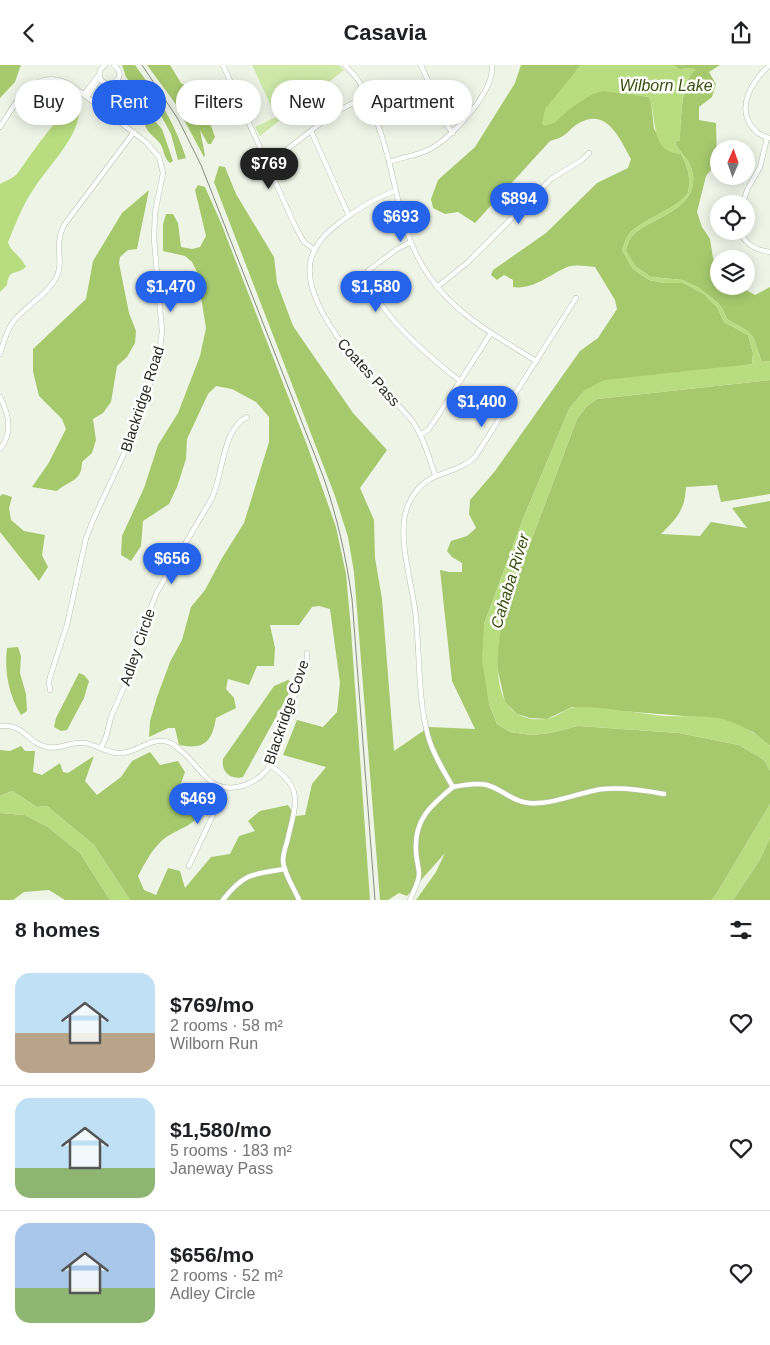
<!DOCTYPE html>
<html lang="en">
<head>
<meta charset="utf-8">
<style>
	:root { --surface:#fff; --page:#f2f2f2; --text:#202124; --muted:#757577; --line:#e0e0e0; --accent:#2563eb }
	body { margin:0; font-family:Helvetica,sans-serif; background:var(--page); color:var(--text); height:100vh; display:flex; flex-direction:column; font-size:19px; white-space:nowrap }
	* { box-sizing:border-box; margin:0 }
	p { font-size:16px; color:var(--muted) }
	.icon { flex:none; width:28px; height:28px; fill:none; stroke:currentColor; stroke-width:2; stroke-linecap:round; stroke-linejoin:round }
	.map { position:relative; height:835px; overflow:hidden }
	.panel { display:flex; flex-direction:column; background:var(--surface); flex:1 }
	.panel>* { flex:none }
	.top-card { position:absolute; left:15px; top:15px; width:500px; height:45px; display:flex; gap:10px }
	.needle { width:32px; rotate:2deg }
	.fabs { position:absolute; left:710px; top:75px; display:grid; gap:10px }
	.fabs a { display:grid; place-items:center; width:45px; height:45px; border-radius:50%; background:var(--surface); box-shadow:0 2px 12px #0003; font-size:25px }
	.price { position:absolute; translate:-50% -42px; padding:0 11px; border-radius:18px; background:var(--accent); color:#fff; font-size:16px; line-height:32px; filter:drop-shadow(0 1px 2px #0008) }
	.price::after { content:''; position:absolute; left:50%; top:30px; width:15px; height:11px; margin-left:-8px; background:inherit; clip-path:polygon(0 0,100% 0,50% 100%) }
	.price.current { background:#222; color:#fff }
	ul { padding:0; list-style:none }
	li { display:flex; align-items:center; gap:15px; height:125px; padding:0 15px }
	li+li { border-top:1px solid var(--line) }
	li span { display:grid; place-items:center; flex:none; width:140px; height:100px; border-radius:15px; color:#555 }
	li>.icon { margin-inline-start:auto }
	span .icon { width:60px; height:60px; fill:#fffc; stroke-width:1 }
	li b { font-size:21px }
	h2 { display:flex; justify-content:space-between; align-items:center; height:60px; padding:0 15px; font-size:21px }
	.tag { padding:0 18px; border-radius:22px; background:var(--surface); box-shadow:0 2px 12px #0003; font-size:18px; line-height:45px }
	.tag.current { background:var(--accent); color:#fff }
	header { display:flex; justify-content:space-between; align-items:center; height:65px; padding:0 15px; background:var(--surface); font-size:22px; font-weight:600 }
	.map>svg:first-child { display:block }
	.green { fill:#cde8a8 }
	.forest { fill:#a6c96d }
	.water { fill:#b8dc80 }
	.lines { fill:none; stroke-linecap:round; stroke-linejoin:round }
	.minor-casing { stroke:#babfb2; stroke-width:5.5 }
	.minor { stroke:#fff; stroke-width:4.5 }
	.rail { stroke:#878b82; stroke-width:1 }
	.labels { text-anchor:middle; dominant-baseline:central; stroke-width:5; stroke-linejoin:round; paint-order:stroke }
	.street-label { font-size:15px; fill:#262823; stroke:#fff }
	.water-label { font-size:16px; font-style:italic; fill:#394e0a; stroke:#fff }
</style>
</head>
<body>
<header><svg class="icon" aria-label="back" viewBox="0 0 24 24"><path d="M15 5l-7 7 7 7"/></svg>Casavia<svg class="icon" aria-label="share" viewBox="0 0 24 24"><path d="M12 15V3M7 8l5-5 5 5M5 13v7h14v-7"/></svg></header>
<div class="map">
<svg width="770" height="835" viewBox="0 0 770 835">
	<rect width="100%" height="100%" fill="#eef5e7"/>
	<path class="green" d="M252 0H339L344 5 260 71 255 62 276 52Z"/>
	<g class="forest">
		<path d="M0 0H21L15 17 0 33Z"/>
		<path d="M122 0H135C157 30 175 58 186 93L178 95 171 69 157 43 143 26 131 18 126 12Z"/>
		<path d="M147 0H170L181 18 200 30 215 72 211 79H208L200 65 205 90 204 92 175 38Z"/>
		<path d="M521 0H581L576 6 554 58C564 47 587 28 602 26 616 24 635 30 649 32L651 36 654 64 669 86 681 89C688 103 691 112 688 128 673 147 638 155 628 171 625 175 624 181 622 185L633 204 649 215 664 218H683L704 229 717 242 724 257 748 270 753 288 752 299 585 325 569 344 523 454 484 559 489 639 497 659 510 667 532 670 550 668 578 661 679 668 739 680 764 695 770 706V739L717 828 711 835H416L436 807 445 788 407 831 399 828 388 835H380L354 507 348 472 335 431 214 117 219 101 225 102 236 129 274 192 277 218 293 261 353 348 387 385 360 423 374 455 375 493 382 534 394 686 429 662 475 664 452 616 440 505 449 507H462V498L452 492 447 486 451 476 467 471 476 463 469 449 470 435 495 406 580 286 598 273 617 244 615 235 595 202C586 201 576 199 567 202 549 210 533 225 513 222V215L504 210 497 215 491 210 493 205 546 168 597 118 628 103 631 94C620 74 607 42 579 58 566 66 569 71 550 76L475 158 458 147 445 149 433 143 431 134 438 115 475 82 515 18Z"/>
		<path d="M673 0H720L709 7 716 19 712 32 699 42V55L716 58 717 98 706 111 697 147 702 162 710 174 713 193 719 201V221H739L755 230 770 222V296L762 297 753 272 749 267 727 254 722 243 717 237 699 223 683 215 651 212 635 201 626 186C627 181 629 173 634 169 654 151 697 145 693 110 691 93 679 89 675 77L680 75C680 61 682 26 688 14 690 10 693 7 695 4L686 3 680 5Z"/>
		<path d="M151 52 162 64 173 96 170 98C164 93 164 86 161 80 157 72 135 61 151 52Z"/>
		<path d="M198 120 205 122 221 158 307 380 336 462 346 509 351 565 370 835H130L94 780 47 741 37 742 12 726 0 731V685L10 686 21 681 25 686H35L33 707 42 710 60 698 63 707 68 708 94 691 85 716 97 730 121 712 132 696 150 687 160 700 178 696 185 707 174 738 202 746C193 762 179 763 165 773 153 782 145 798 138 811L144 825 156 830 168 803 180 806 185 823 211 792 230 789 239 771 255 766 248 756 260 746 288 740 295 751 305 750 312 719 326 702 283 690 297 655 323 662 337 647 340 618 330 544 319 541 312 542 299 560H270L275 583 274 601H257L249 620 228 614 226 624 234 633 236 643 216 653C212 677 204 685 179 680L175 663H168L149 672 150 656 157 632 170 597 182 575 191 542 205 525 222 493 244 458 269 377V352L256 337 232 324 216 321 208 329 187 374 186 394 177 422 169 439 143 456 141 481 131 496 121 490 122 471 144 423 158 380 178 348 200 291 206 263 197 207 192 197 185 191 163 186V159L166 149H173L178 158 181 182 192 184 200 182 206 171 195 125Z"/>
		<path d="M149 125 137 184 128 185 120 192 119 198 129 248 136 266 135 278 127 292 117 301 111 337 103 348 93 354 96 375 92 388 82 397C82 417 69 415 57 426L32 422 48 399 66 364 62 354 39 331 33 306V284L86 234 93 196 122 148Z"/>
		<path d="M770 315V429L721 437 717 420 686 422C685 445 677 453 661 469L700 471 711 457 747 463 732 443 770 436V681L753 667 721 654 572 642 547 654 530 653 517 649 505 637 497 602 498 573 505 545 577 354 586 342 597 334Z"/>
		<path d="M3 429 12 432 9 443 11 455 24 466 45 470 42 490 48 502 39 516 0 467V431Z"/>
		<path d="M18 582 21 591 20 608 26 629 27 646 21 650C9 631 4 606 7 583Z"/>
		<path d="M79 608 84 610 89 616 84 633 67 665 61 666 54 662 56 653Z"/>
		<path d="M288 615 294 619 243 712C230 715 221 707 223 694L274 621Z"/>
		<path d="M0 748 25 750 48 762 80 788 110 835H65L49 825 24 827 13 835H0Z"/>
		<path d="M770 773V835H733L759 796Z"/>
	</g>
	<g class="water">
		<path d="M581 0H673L680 5 686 3 696 4C694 7 690 10 688 13 682 25 680 62 680 76L675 77C679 89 691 93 693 110 697 145 654 151 634 169 629 173 627 181 626 186L635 201 651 212 683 215 699 223 717 237 722 243 727 254 749 267 753 272 762 297 770 296V315L597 334 586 342 577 354 505 545C496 583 484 660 546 654 557 653 566 642 577 642 607 642 635 648 664 651 682 652 703 650 721 654 740 658 756 668 770 681V706L764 695 739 680 679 668 578 661 550 668 532 670 510 667 497 659 489 639 482 595 484 559 523 454 569 344 585 325 604 315 752 299 753 288 748 270 724 257 717 242 704 229 683 218H664L649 215 633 204 622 185C624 181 625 175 628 171 639 154 673 147 688 128 691 112 688 103 681 89 677 88 672 88 669 86 651 79 656 45 649 32L602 26 591 30 571 43 554 58 544 61 542 58 545 44Z"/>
		<path d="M74 42 79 46C80 70 48 102 35 122 23 139 16 158 8 177 10 186 21 191 26 202 15 211 9 203 7 220L0 227V119C6 116 13 113 17 109 27 96 61 44 74 42Z"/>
		<path d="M12 726 37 742 47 741 94 780 130 835H110L80 788 48 762 25 750 0 748V731Z"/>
		<path d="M770 739V773L759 796 733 835H711L717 828Z"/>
	</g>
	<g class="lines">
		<defs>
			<g id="minor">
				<path d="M105 0 100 5C96 30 133 16 114 0"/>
				<path d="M223 0 295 161 304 177 315 185"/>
				<path d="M345 0C350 6 356 11 360 18 373 42 382 70 389 96 399 137 404 175 429 211 458 252 495 270 536 296"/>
				<path d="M421 0 434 29 442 54 453 68"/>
				<path d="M770 0C753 15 735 42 753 63 758 69 763 72 770 73"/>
				<path d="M84 29 99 10"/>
				<path d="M87 32 100 12"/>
				<path d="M96 38 108 19"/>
				<path d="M0 62C17 36 35 0 71 20L146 77 159 92 163 108 155 148 154 174 162 266 159 290 135 365 94 453 86 473 67 560 50 612 49 617 50 625"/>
				<path d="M311 66 349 151"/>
				<path d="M389 97C402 92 417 91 430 84 452 73 495 26 492 0"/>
				<path d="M267 98 276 93 335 47 366 32"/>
				<path d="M395 126C374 133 356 145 339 158 326 168 316 178 311 194 301 231 347 287 371 313 385 328 401 341 413 357 424 373 429 393 435 410"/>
				<path d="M743 139 747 125 760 102 767 73"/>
				<path d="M740 166C745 180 756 185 770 187"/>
				<path d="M411 177 397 184 369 205 367 207C370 243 433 295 460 316"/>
				<path d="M437 222 467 198 551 114 582 95 589 88"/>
				<path d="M576 233 475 392C452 413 425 403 409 438 394 468 414 522 416 554 420 593 418 634 428 671 433 689 444 707 453 722 463 720 477 717 487 720 502 724 513 737 529 738 554 740 579 727 603 724 624 722 644 725 664 729"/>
				<path d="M0 289C3 279 6 266 13 257 25 241 46 231 56 213 65 196 53 181 64 160L134 67"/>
				<path d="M0 332C9 349 13 368 0 384"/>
				<path d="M420 370 428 365 435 355 491 268"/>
				<path d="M0 661C26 659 26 678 47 682 60 685 71 676 85 678 96 680 105 687 117 688 135 690 150 671 168 677 173 678 176 682 180 685 202 702 208 730 242 721 252 718 260 713 267 705L307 597V588"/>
				<path d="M101 683 106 672 111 652 125 620 148 550 157 527 212 433C223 410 222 364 247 352"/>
				<path d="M269 700C306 722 295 741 287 777 285 783 283 789 283 796 284 809 294 823 299 835"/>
				<path d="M189 801 213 750 218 721"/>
				<path d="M223 835C244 808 253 809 285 804"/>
				<path d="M410 835C413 827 419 817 419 809 419 802 416 794 416 786 414 755 430 741 453 722"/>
			</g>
		</defs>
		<use href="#minor" class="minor-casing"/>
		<use href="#minor" class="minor"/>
		<path class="rail" d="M142 0 178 54 201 100 323 411C337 451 346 491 352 534L375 835"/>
	</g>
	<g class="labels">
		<g class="street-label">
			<text transform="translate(369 307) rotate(48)">Coates Pass</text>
			<text transform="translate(142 334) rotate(-72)">Blackridge Road</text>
			<text transform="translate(137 582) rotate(-71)">Adley Circle</text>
			<text transform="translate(286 647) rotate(-71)">Blackridge Cove</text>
		</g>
		<g class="water-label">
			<text x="666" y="20">Wilborn Lake</text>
			<text transform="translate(510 516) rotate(-73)">Cahaba River</text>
		</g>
	</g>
</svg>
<div class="fabs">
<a><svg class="needle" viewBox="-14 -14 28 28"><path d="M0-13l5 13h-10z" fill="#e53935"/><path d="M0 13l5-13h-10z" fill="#757577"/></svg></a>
<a><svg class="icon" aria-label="locate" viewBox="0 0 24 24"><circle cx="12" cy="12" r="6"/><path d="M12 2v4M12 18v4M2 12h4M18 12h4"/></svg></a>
<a><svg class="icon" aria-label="layers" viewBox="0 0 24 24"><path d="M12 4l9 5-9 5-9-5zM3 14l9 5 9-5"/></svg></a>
</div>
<b class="price current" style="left:269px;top:125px">$769</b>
<b class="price" style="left:519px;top:160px">$894</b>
<b class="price" style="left:401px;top:178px">$693</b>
<b class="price" style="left:171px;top:248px">$1,470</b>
<b class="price" style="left:376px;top:248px">$1,580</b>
<b class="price" style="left:482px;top:363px">$1,400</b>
<b class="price" style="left:172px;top:520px">$656</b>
<b class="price" style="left:198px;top:760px">$469</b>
<div class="top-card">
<a class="tag">Buy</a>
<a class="tag current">Rent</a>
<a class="tag">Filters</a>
<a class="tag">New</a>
<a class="tag">Apartment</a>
</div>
</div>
<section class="panel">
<h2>8 homes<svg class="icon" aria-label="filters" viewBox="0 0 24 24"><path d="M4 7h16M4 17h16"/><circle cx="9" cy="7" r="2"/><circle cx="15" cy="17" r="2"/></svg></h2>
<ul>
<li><span style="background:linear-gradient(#bfe0f5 60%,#b9a48a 0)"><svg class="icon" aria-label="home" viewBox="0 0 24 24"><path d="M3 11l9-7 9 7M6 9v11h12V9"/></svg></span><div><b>$769/mo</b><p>2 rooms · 58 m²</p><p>Wilborn Run</p></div><svg class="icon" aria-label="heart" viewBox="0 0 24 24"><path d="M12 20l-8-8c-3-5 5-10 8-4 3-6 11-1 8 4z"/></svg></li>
<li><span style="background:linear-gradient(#bfe0f5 70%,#8fb573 0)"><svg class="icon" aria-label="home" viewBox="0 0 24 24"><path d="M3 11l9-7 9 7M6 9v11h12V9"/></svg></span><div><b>$1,580/mo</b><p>5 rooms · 183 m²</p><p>Janeway Pass</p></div><svg class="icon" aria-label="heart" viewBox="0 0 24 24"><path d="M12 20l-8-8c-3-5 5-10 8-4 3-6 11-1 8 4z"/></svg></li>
<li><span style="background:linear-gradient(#a9c7e8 65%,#8fb573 0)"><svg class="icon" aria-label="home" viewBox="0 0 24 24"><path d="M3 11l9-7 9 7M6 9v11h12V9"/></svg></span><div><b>$656/mo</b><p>2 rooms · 52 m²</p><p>Adley Circle</p></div><svg class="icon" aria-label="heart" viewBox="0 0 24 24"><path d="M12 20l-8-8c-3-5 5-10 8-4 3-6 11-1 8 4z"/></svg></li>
</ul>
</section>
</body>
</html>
